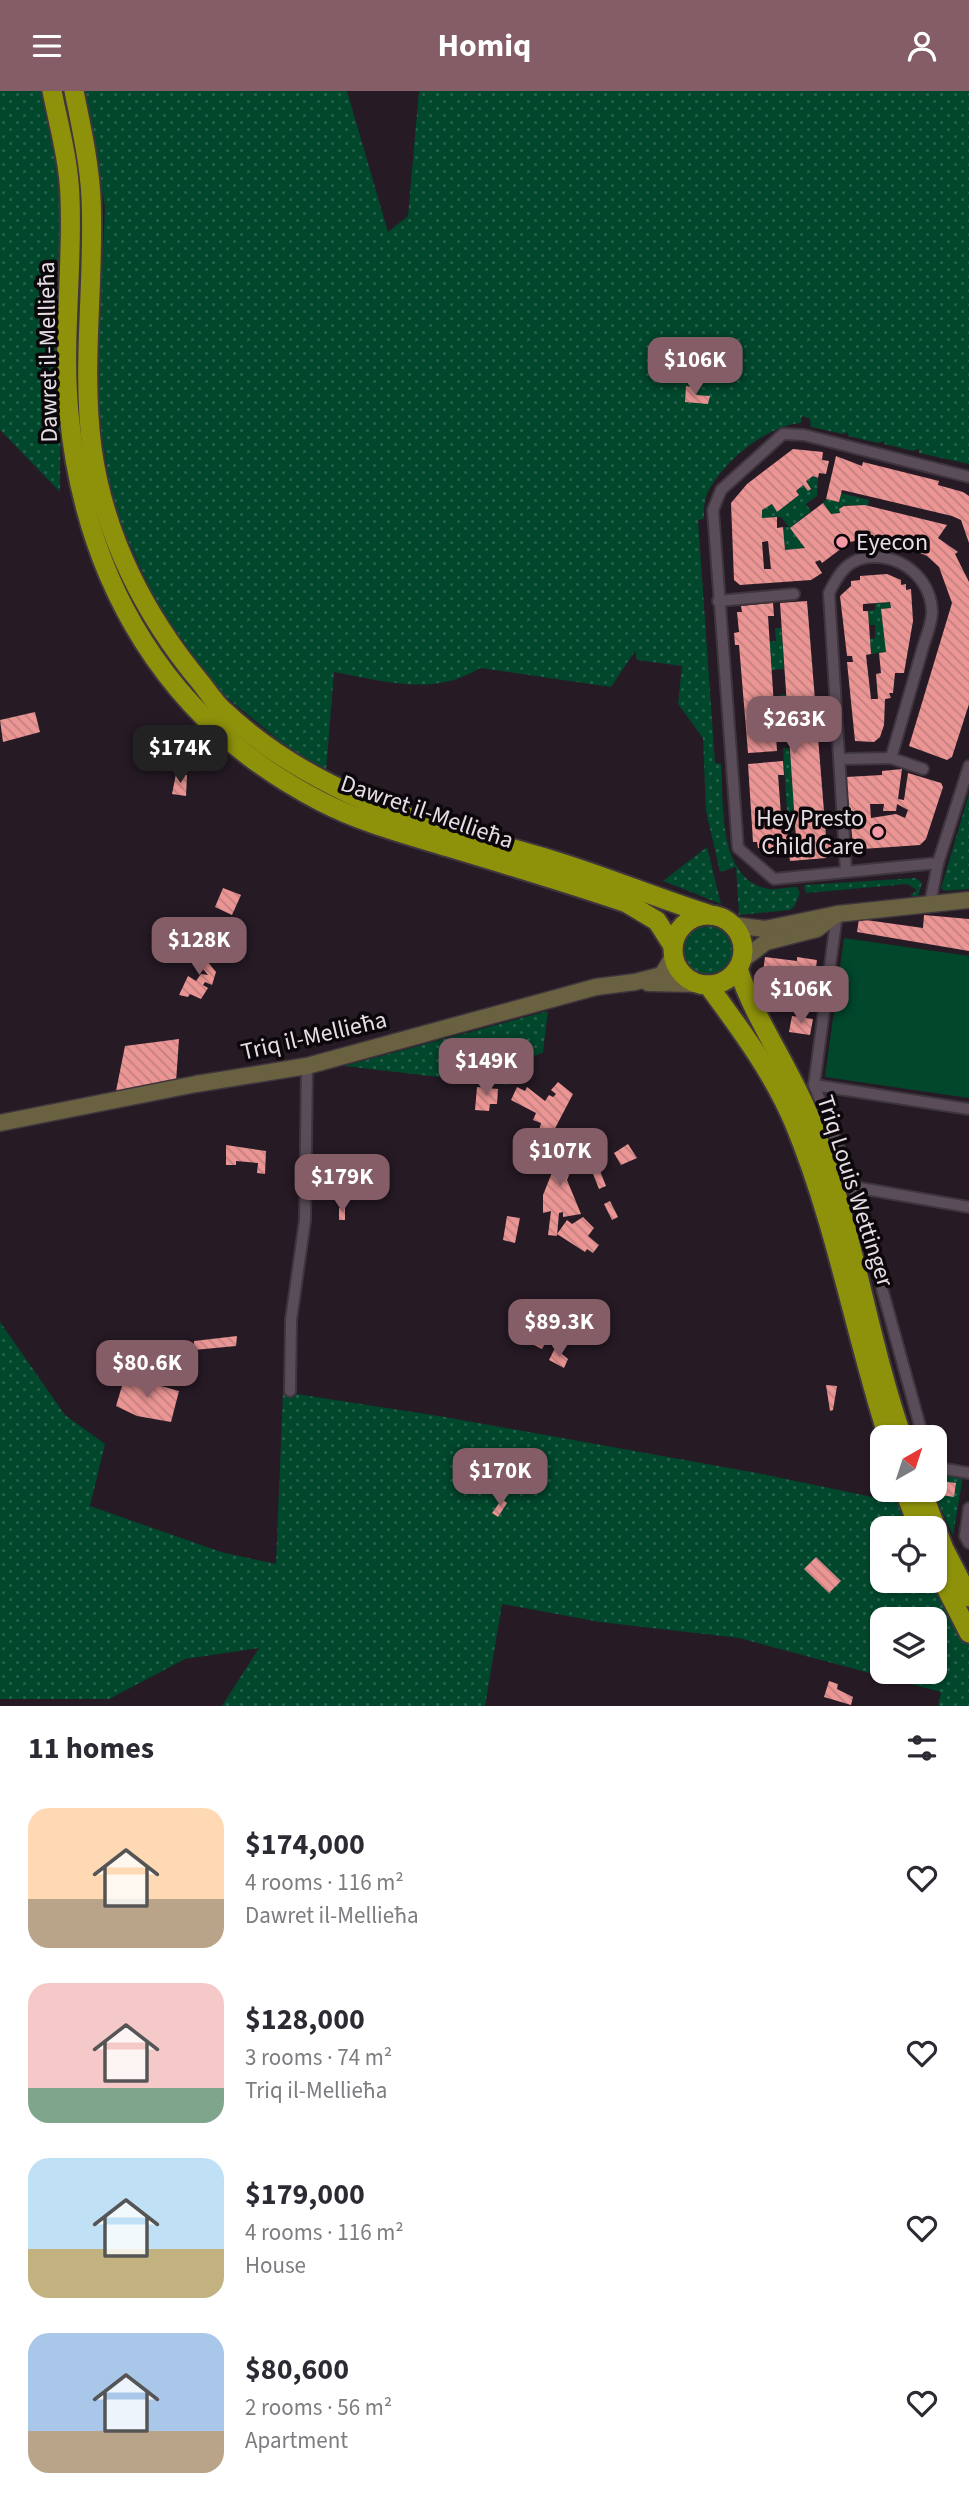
<!DOCTYPE html>
<html lang="en">
<head>
<meta charset="utf-8">
<style>
	:root { --surface:#fff; --page:#f7f7f7; --text:#2b2b33; --muted:#7c7c81; --accent:#855d67 }
	body { margin:0; font-family:"Source Sans 3",sans-serif; background:var(--page); color:var(--text); height:100vh; display:flex; flex-direction:column; font-size:26px; white-space:nowrap }
	* { box-sizing:border-box; margin:0 }
	p { font-size:23px; color:var(--muted) }
	.icon { flex:none; width:38px; height:38px; fill:none; stroke:currentColor; stroke-width:2; stroke-linecap:round; stroke-linejoin:round }
	.map { position:relative; height:1615px; overflow:hidden }
	.details { display:flex; flex-direction:column; background:var(--surface); flex:1 }
	.details>* { flex:none }
	.needle { width:46px; rotate:39deg }
	.tools { position:absolute; left:870px; top:1334px; display:grid; gap:14px }
	.tools a { display:grid; place-items:center; width:77px; height:77px; border-radius:14px; background:var(--surface); box-shadow:0 2px 5px #0004; font-size:35px }
	.price { position:absolute; translate:-50% -60px; padding:0 16px; border-radius:14px; background:var(--accent); color:#fff; font-size:23px; line-height:46px; filter:drop-shadow(0 2px 4px #0008) }
	.price::after { content:''; position:absolute; left:50%; top:42px; width:21px; height:16px; margin-left:-10px; background:inherit; clip-path:polygon(0 0,100% 0,50% 100%) }
	.price.on { background:#222; color:#fff }
	ul { padding:0; list-style:none }
	li { display:flex; align-items:center; gap:21px; height:175px; padding:0 28px }
	li span { display:grid; place-items:center; flex:none; width:196px; height:140px; border-radius:21px; color:#555 }
	li>.icon { margin-inline-start:auto }
	span .icon { width:84px; height:84px; fill:#fffc; stroke-width:1 }
	li b { font-size:30px }
	h2 { display:flex; justify-content:space-between; align-items:center; height:84px; padding:0 28px; font-size:30px }
	header { display:flex; justify-content:space-between; align-items:center; height:91px; padding:0 28px; background:var(--accent); color:#fff; font-size:32px; font-weight:700 }
	.map>svg:first-child { display:block }
	.grass { fill:url(#grass-dots); fill-rule:evenodd }
	.park { fill:#00472c }
	.building { fill:url(#building-back-hatch); fill-rule:evenodd }
	.lines { fill:none; stroke-linecap:round; stroke-linejoin:round }
	.street-casing { stroke:#3e353d; stroke-width:14 }
	.secondary-casing { stroke:#3e353d; stroke-width:19 }
	.highway-casing { stroke:#3e353d; stroke-width:23 }
	.street { stroke:#5a4d59; stroke-width:10 }
	.secondary { stroke:#6a6141; stroke-width:16 }
	.highway { stroke:#8e910a; stroke-width:19 }
	.poi-dot { fill:#f49aa7; stroke:#0c070b; stroke-width:2.5 }
	.labels { text-anchor:middle; dominant-baseline:central; stroke-width:7; stroke-linejoin:round; paint-order:stroke }
	.street-label { font-size:24px; fill:#e6dee5; stroke:#0c070b }
	.poi-label { font-size:24px; fill:#e6dee5; stroke:#0c070b; text-anchor:start }
</style>
</head>
<body>
<header><svg class="icon" aria-label="menu" viewBox="0 0 24 24"><path d="M4 6h16M4 12h16M4 18h16"/></svg>Homiq<svg class="icon" aria-label="person" viewBox="0 0 24 24"><circle cx="12" cy="8" r="4"/><path d="M4 21q1-7 8-7t8 7"/></svg></header>
<div class="map">
<svg width="969" height="1615" viewBox="0 0 969 1615">
	<defs>
		<pattern id="grass-dots" width="8" height="8" patternUnits="userSpaceOnUse" patternTransform="scale(1.75)"><rect width="8" height="8" fill="#00472c"/><path d="M2 2h.1M6 6h.1" fill="none" stroke="#25614a" stroke-width="1.8" stroke-linecap="round"/></pattern>
		<pattern id="building-back-hatch" width="6" height="6" patternUnits="userSpaceOnUse" patternTransform="scale(1.75)"><rect width="6" height="6" fill="#eb9594"/><path d="M-1 5l2 2M0 0l6 6M5-1l2 2" fill="none" stroke="#c28080"/></pattern>
	</defs>
	<rect width="100%" height="100%" fill="#261a25"/>
	<g class="grass">
		<path d="M0 0H49L68 92 62 160 60 401 0 339Z"/>
		<path d="M85 0H347L388 141 408 125 419 0H969V373L919 362V358L913 360 884 353V350L878 352 848 345V341L843 343 811 336 810 328 802 325 801 332C766 335 724 370 708 401 704 408 704 419 704 428L698 429 715 672 721 673C724 712 717 789 769 798 777 799 788 796 797 796L800 802 795 815 790 819 739 824 736 776 720 781 706 720 703 647 678 613 682 575 637 569 635 560 611 596 480 577C434 606 384 590 334 581L326 680 281 651 213 595 158 515 114 418 96 310 105 116Z"/>
		<path d="M813 385 818 387 817 405 806 413 811 420 790 437 805 457 785 459 783 436H789L781 426 762 427V419L772 413 778 420 799 404 796 400 803 394 808 400 811 398 806 390Z"/>
		<path d="M841 402 869 409 868 415 845 414 839 418 840 422 831 423 823 412 826 408 839 411Z"/>
		<path d="M890 511 891 517 881 518 886 561 871 563 870 548 875 547V534H869L868 520 875 519V512Z"/>
		<path d="M775 537H782L784 578 771 579 769 551 776 550Z"/>
		<path d="M786 603 790 646H776L774 618 780 617 779 604Z"/>
		<path d="M783 657H791L796 735 788 736Z"/>
		<path d="M969 703V798L944 800 941 797Z"/>
		<path d="M707 756 721 813 663 790Z"/>
		<path d="M916 787 922 792 918 805H910L917 799 907 793 806 802 804 794Z"/>
		<circle cx="705" cy="859" r="27"/>
		<path d="M548 920 543 961 536 965 523 960 517 982 508 994 344 975Z"/>
		<path d="M0 1231 65 1324 105 1353 90 1415 221 1461 276 1473 283 1301 439 1325 757 1382 901 1412 913 1437H882V1489H934L969 1551V1615H938L941 1601 739 1547 600 1531 502 1513 485 1615H222L259 1557 185 1568 109 1608H0ZM882 1528H934V1580H882Z"/>
		<path d="M937 1381 963 1386 953 1444 932 1398H934Z"/>
	</g>
	<path class="park" d="M844 847 969 865V1007L825 986Z"/>
	<g class="building">
		<path d="M686 295 697 297 696 304 710 305 708 313 685 311Z"/>
		<path d="M793 358 823 361 822 369 829 370 826 383 819 382 818 387 813 385 806 390 811 398 808 400 803 394 796 400 799 404 777 421 772 413 762 419V427L777 426V437L783 436 785 459 805 457 790 437 823 412 831 423 840 422 839 418 844 415 865 414 947 434 938 447 958 461 955 463 969 491V613L952 666 947 669 909 655 952 512 939 476 927 465 911 458 912 454 861 443 860 449 850 451 822 472 820 469 815 471 822 482 811 489 740 494 734 489 731 412 747 393ZM768 450 771 478H764L762 451Z"/>
		<path d="M836 365 862 375 863 371 939 390 938 394 963 401 969 405V452L961 429 952 425 842 399 839 411 826 408Z"/>
		<path d="M887 483 901 489V494L906 493V499L911 498 913 530 904 582H895L893 602H889L891 607 885 608 884 634 880 646 874 651 855 650 847 571H853L852 565H847L840 505 851 495V490L860 489V485ZM890 511 891 517 881 518 886 561 879 562 881 582 876 583 878 608H871L866 564 871 563 870 548 868 520H863V513Z"/>
		<path d="M807 510 826 745H831L832 758 826 767 790 770 789 764 769 763V759L758 757 757 751H753L748 673 783 670 784 684H778L782 737 788 736 789 748 796 747 780 512Z"/>
		<path d="M773 512 774 525H768L777 660 748 662 739 554H735L734 542 739 541 737 521H742L741 515Z"/>
		<path d="M35 621 40 641 3 651 0 629Z"/>
		<path d="M902 678 898 708 904 709 908 682 941 692 943 696 926 748 920 754 862 758 858 753 853 754 846 686 882 684V680ZM870 713H884L883 720H896L897 713 908 719 905 727 896 723 871 727Z"/>
		<path d="M176 683 187 684 186 705 172 703Z"/>
		<path d="M223 797 241 804 232 824 215 816Z"/>
		<path d="M924 824 969 828V860L857 841 859 828 923 837Z"/>
		<path d="M194 854 216 881 212 894 205 891 203 894 208 897 201 908 190 903 188 906 179 904 188 885 196 890 201 883 208 884 187 859Z"/>
		<path d="M765 866 797 870V866L817 869 811 915 760 905Z"/>
		<path d="M792 925 813 928 810 944 789 941Z"/>
		<path d="M179 948 176 991 116 1000 125 955Z"/>
		<path d="M558 991 573 1003 551 1045 539 1040 541 1032 533 1029 536 1022 511 1009 517 996 525 1000 527 996 545 1010 549 1004 553 1006 556 1003 551 999Z"/>
		<path d="M477 996 498 998 497 1013H490L489 1020 475 1019Z"/>
		<path d="M567 1041 578 1047 569 1064 571 1072H567L564 1079 570 1082 567 1089 581 1123 563 1126V1121L559 1122 557 1145 548 1144 551 1120 543 1122V1104L561 1059 558 1057Z"/>
		<path d="M628 1053 637 1067 621 1074 614 1062Z"/>
		<path d="M226 1054 266 1060 265 1083 257 1082 258 1072 236 1070V1074H226Z"/>
		<path d="M600 1080 606 1095 599 1098 593 1083Z"/>
		<path d="M610 1110 618 1126 612 1129 604 1113Z"/>
		<rect x="339" y="1117" width="6" height="12"/>
		<path d="M507 1125 520 1127 515 1152 503 1149Z"/>
		<path d="M583 1126 594 1137 588 1145 599 1154 593 1162 587 1158 585 1161 557 1143 567 1129 572 1133Z"/>
		<path d="M547 1217 560 1224 542 1258 520 1247 531 1226 541 1231Z"/>
		<path d="M237 1245 236 1255 194 1259V1250Z"/>
		<path d="M555 1257 568 1268 564 1277 549 1269Z"/>
		<path d="M125 1285 179 1300 171 1331 137 1325 116 1315Z"/>
		<path d="M826 1294 837 1295 833 1319 830 1320Z"/>
		<path d="M940 1390 956 1392 954 1406 941 1404 937 1397Z"/>
		<path d="M502 1408 507 1412 498 1426 492 1422Z"/>
		<path d="M816 1466 841 1490 829 1502 804 1478Z"/>
		<path d="M829 1590 838 1593 837 1598 853 1606 851 1614 824 1606Z"/>
	</g>
	<g class="lines">
		<defs>
			<g id="street">
				<path d="M969 386 804 344 783 343 721 399 713 419 738 757 774 788 938 772 969 675"/>
				<path d="M718 510 794 503"/>
				<path d="M891 667 923 678"/>
				<path d="M841 668 891 667C901 632 911 598 921 563 924 550 932 534 932 521 931 491 907 467 876 466 850 465 839 481 829 502L846 780"/>
				<path d="M930 812 938 772"/>
				<path d="M837 823 814 994 854 1096 923 1346"/>
				<path d="M814 994 969 1018"/>
				<path d="M854 1096 969 1116"/>
				<path d="M290 1300 291 1229 305 1129 307 975"/>
				<path d="M934 1376 969 1382"/>
				<path d="M969 1417 965 1445 969 1452"/>
			</g>
			<g id="secondary">
				<path d="M732 834 765 838 837 823 969 809"/>
				<path d="M741 870 766 851 817 838 835 824"/>
				<path d="M648 892 696 893"/>
				<path d="M0 1032 196 993 307 975 596 896 635 891 662 884 673 866"/>
			</g>
			<g id="highway">
				<path d="M52 0C59 35 69 71 70 106 73 178 62 251 69 323 85 491 167 631 320 710 360 731 405 743 448 756 508 774 568 792 627 812L657 830 673 855"/>
				<path d="M74 0C81 35 89 70 91 106 95 190 81 273 92 357 104 445 145 525 201 592 208 601 215 612 224 620 255 649 294 675 332 694 402 731 483 748 558 771 610 787 659 808 711 824"/>
				<circle cx="708" cy="859" r="35"/>
				<path d="M738 878C756 931 789 975 810 1027 852 1129 866 1241 902 1346"/>
				<path d="M708 894C741 939 774 983 795 1034 836 1134 855 1243 888 1346"/>
				<path d="M904 1398 919 1437"/>
				<path d="M921 1398 944 1458 969 1506"/>
				<path d="M934 1473 969 1542"/>
			</g>
		</defs>
		<use href="#street" class="street-casing"/>
		<use href="#secondary" class="secondary-casing"/>
		<use href="#highway" class="highway-casing"/>
		<use href="#street" class="street"/>
		<use href="#secondary" class="secondary"/>
		<use href="#highway" class="highway"/>
	</g>
	<g class="poi-dot">
		<circle cx="842" cy="451" r="7"/>
		<circle cx="878" cy="741" r="7"/>
	</g>
	<g class="labels">
		<g class="street-label">
			<text transform="translate(48 261) rotate(-91)">Dawret il-Mellieħa</text>
			<text transform="translate(427 721) rotate(19)">Dawret il-Mellieħa</text>
			<text transform="translate(314 945) rotate(-13)">Triq il-Mellieħa</text>
			<text transform="translate(855 1100) rotate(72)">Triq Louis Wettinger</text>
		</g>
		<g class="poi-label">
			<text x="856" y="451">Eyecon</text>
			<text x="864" y="727" text-anchor="end">Hey Presto<tspan x="864" dy="28">Child Care</tspan></text>
		</g>
	</g>
</svg>
<div class="tools">
<a><svg class="needle" viewBox="-14 -14 28 28"><path d="M0-13l5 13h-10z" fill="#e53935"/><path d="M0 13l5-13h-10z" fill="#7c7c81"/></svg></a>
<a><svg class="icon" aria-label="locate" viewBox="0 0 24 24"><circle cx="12" cy="12" r="6"/><path d="M12 2v4M12 18v4M2 12h4M18 12h4"/></svg></a>
<a><svg class="icon" aria-label="layers" viewBox="0 0 24 24"><path d="M12 4l9 5-9 5-9-5zM3 14l9 5 9-5"/></svg></a>
</div>
<b class="price" style="left:695px;top:306px">$106K</b>
<b class="price" style="left:794px;top:665px">$263K</b>
<b class="price on" style="left:180px;top:694px">$174K</b>
<b class="price" style="left:199px;top:886px">$128K</b>
<b class="price" style="left:801px;top:935px">$106K</b>
<b class="price" style="left:486px;top:1007px">$149K</b>
<b class="price" style="left:560px;top:1097px">$107K</b>
<b class="price" style="left:342px;top:1123px">$179K</b>
<b class="price" style="left:559px;top:1268px">$89.3K</b>
<b class="price" style="left:147px;top:1309px">$80.6K</b>
<b class="price" style="left:500px;top:1417px">$170K</b>
</div>
<section class="details">
<h2>11 homes<svg class="icon" aria-label="filters" viewBox="0 0 24 24"><path d="M4 7h16M4 17h16"/><circle cx="9" cy="7" r="2"/><circle cx="15" cy="17" r="2"/></svg></h2>
<ul>
<li><span style="background:linear-gradient(#ffd9b3 65%,#b9a48a 0)"><svg class="icon" aria-label="home" viewBox="0 0 24 24"><path d="M3 11l9-7 9 7M6 9v11h12V9"/></svg></span><div><b>$174,000</b><p>4 rooms · 116 m²</p><p>Dawret il-Mellieħa</p></div><svg class="icon" aria-label="heart" viewBox="0 0 24 24"><path d="M12 20l-8-8c-3-5 5-10 8-4 3-6 11-1 8 4z"/></svg></li>
<li><span style="background:linear-gradient(#f6c9c9 75%,#7fa58c 0)"><svg class="icon" aria-label="home" viewBox="0 0 24 24"><path d="M3 11l9-7 9 7M6 9v11h12V9"/></svg></span><div><b>$128,000</b><p>3 rooms · 74 m²</p><p>Triq il-Mellieħa</p></div><svg class="icon" aria-label="heart" viewBox="0 0 24 24"><path d="M12 20l-8-8c-3-5 5-10 8-4 3-6 11-1 8 4z"/></svg></li>
<li><span style="background:linear-gradient(#bfe0f5 65%,#c2b280 0)"><svg class="icon" aria-label="home" viewBox="0 0 24 24"><path d="M3 11l9-7 9 7M6 9v11h12V9"/></svg></span><div><b>$179,000</b><p>4 rooms · 116 m²</p><p>House</p></div><svg class="icon" aria-label="heart" viewBox="0 0 24 24"><path d="M12 20l-8-8c-3-5 5-10 8-4 3-6 11-1 8 4z"/></svg></li>
<li><span style="background:linear-gradient(#a9c7e8 70%,#b9a48a 0)"><svg class="icon" aria-label="home" viewBox="0 0 24 24"><path d="M3 11l9-7 9 7M6 9v11h12V9"/></svg></span><div><b>$80,600</b><p>2 rooms · 56 m²</p><p>Apartment</p></div><svg class="icon" aria-label="heart" viewBox="0 0 24 24"><path d="M12 20l-8-8c-3-5 5-10 8-4 3-6 11-1 8 4z"/></svg></li>
</ul>
</section>
</body>
</html>
